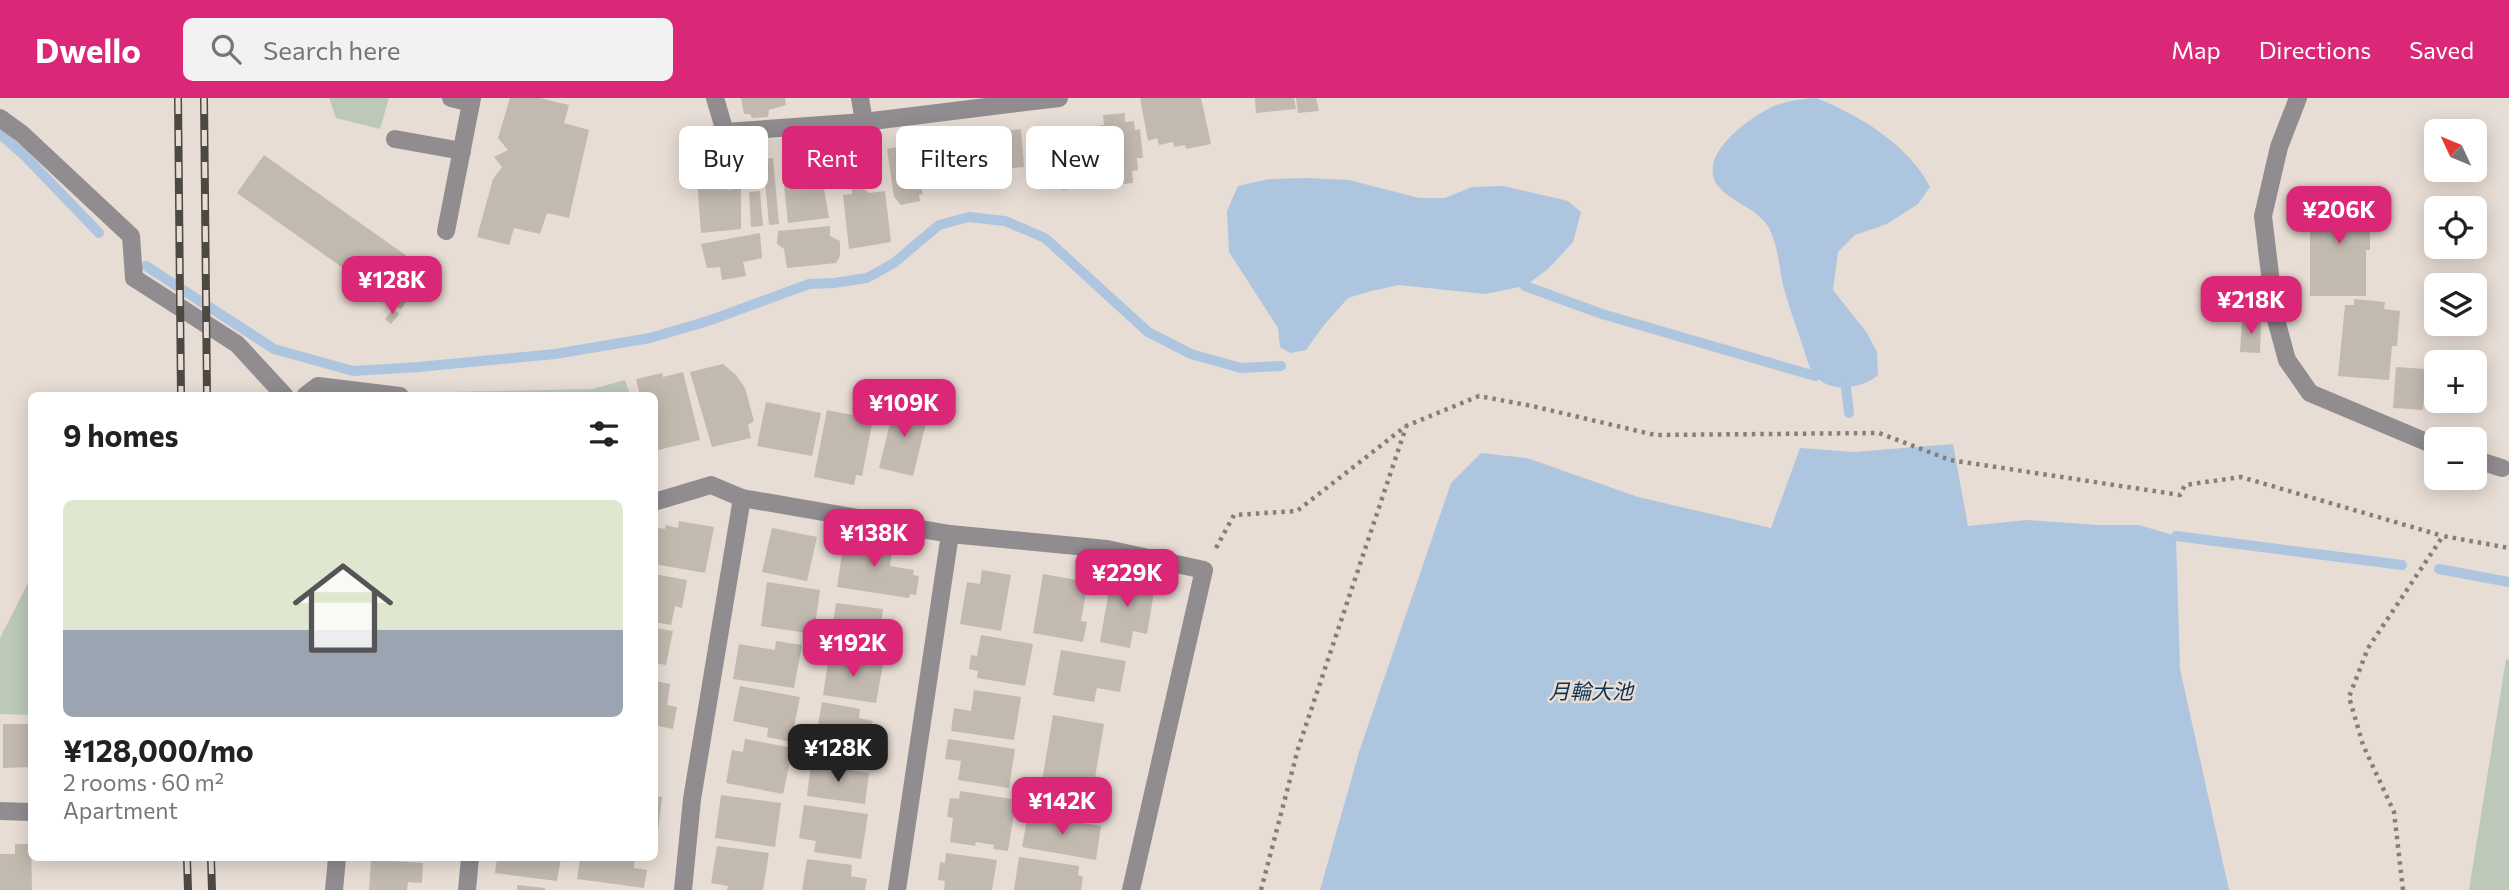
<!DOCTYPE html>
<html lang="en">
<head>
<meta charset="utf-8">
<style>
	:root { --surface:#fff; --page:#f2f2f2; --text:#222; --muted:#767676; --accent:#db2777 }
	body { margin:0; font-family:Commissioner,"Noto Sans JP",sans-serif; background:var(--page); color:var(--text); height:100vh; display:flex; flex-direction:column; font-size:26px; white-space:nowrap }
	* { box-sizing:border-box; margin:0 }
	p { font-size:23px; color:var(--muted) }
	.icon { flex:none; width:38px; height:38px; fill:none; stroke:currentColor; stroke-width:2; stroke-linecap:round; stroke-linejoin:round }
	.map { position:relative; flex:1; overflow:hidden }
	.drawer { position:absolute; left:28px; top:294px; width:630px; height:469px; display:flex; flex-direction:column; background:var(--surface); border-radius:10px; box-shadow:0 4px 18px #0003 }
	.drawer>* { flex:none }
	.guide { position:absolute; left:679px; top:28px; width:665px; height:63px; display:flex; gap:14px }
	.needle { width:46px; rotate:314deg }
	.buttons { position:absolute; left:2424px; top:21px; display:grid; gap:14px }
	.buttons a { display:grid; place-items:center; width:63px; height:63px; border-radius:10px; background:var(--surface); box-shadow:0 4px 18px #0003; font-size:35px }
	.price { position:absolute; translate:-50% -60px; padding:0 16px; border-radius:14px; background:var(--accent); color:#fff; font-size:23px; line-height:46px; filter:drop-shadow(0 2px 4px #0008) }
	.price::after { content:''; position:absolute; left:50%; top:42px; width:21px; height:16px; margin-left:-10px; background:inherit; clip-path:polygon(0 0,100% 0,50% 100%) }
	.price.active { background:#222; color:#fff }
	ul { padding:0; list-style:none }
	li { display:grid; align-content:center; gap:14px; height:371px; padding:0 35px }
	li span { display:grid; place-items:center; height:217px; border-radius:10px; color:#555 }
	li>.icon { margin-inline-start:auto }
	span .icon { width:126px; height:126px; fill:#fffc; stroke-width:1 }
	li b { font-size:30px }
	h2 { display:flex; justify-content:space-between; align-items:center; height:84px; padding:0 35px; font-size:30px }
	.tag { padding:0 24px; border-radius:10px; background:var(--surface); box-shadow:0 4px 18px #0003; font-size:24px; line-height:63px }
	.tag.active { background:var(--accent); color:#fff }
	header { display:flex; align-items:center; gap:42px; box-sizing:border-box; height:98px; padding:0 35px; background:var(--accent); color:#fff }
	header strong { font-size:33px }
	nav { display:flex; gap:38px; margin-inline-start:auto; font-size:24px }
	.search { width:490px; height:63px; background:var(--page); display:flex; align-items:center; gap:18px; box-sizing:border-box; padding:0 24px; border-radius:10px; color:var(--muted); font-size:26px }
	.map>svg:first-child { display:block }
	.green { fill:#bcc9b9 }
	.water { fill:#adc5de }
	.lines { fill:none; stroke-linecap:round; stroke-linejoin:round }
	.stream { stroke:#adc5de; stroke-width:10 }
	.building { fill:#c2b9af }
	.path { stroke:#867f78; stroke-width:4.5; stroke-dasharray:3.5 5; stroke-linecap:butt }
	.minor { stroke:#918c8f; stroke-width:18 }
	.rail-casing { stroke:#4e4843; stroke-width:8 }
	.rail { stroke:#e8ddd4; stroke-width:5; stroke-dasharray:16; stroke-linecap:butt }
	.labels { text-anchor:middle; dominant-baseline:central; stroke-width:5; stroke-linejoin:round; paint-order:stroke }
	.water-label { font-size:21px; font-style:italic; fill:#0c3254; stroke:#e8ddd4 }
</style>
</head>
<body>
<header>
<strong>Dwello</strong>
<div class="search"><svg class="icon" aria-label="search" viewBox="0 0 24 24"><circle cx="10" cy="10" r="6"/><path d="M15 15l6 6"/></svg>Search here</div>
<nav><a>Map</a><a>Directions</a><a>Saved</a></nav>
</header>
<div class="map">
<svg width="2509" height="792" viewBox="0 0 2509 792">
	<rect width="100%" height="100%" fill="#e8ddd4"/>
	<g class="green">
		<path d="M329 0H389L380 31 336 20Z"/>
		<path d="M625 282 630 297H444L448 294 592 291Z"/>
		<path d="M30 481 32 482 31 617 0 616V540Z"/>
		<path d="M2506 561 2509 562V792H2469Z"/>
	</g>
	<g class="water">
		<path d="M1816 0C1858 16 1910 48 1930 89L1918 106 1887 126 1855 137 1838 154 1833 192 1867 235 1877 254 1878 277C1869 285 1860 287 1849 289 1837 291 1823 287 1815 278 1808 269 1805 254 1801 243 1795 225 1788 206 1783 187 1779 169 1778 147 1769 130 1758 109 1721 101 1714 81 1704 51 1751 19 1774 8 1786 3 1803 1 1816 0Z"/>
		<path d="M1306 80 1349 82 1419 100H1445L1472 89 1503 88 1568 103 1581 114 1573 144 1548 171 1525 188 1485 196 1399 187 1371 193 1348 200 1324 227 1306 252 1290 255 1280 249 1278 230 1229 154 1227 113 1238 88 1269 81Z"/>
		<path d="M1953 346 1968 428 2027 422 2097 427H2139L2176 438 2180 571 2229 792H1320L1359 654 1451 385 1481 355 1527 360 1638 399 1771 430 1800 350 1854 354Z"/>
	</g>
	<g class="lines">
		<g class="stream">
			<path d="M0 36 25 58 99 135"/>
			<path d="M146 168 274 251 353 273 418 269 555 256 650 240 708 223 809 186 834 185 867 180 894 165 939 127 969 119 1005 123 1045 140 1148 234 1191 256 1241 270 1281 268"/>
			<path d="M1525 188 1602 216 1815 278"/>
			<path d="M1846 290 1849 315"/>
			<path d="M2176 438 2402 467"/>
			<path d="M2439 471 2509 484"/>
		</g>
	</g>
	<g class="building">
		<path d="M510 0H540L569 7 564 25 589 32 569 120 547 115 540 136 514 130 509 147 477 139 493 81 502 69 494 59 508 52 498 40Z"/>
		<path d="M741 0H785L786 7 769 12 768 19 752 20 750 16H744Z"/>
		<path d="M1140 0H1201L1211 46 1186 51 1185 47 1174 49 1173 44 1159 47 1157 40 1148 43Z"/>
		<path d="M1255 0H1294L1296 11 1256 15Z"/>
		<path d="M1296 0H1316L1319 13 1298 15Z"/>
		<path d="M1125 15V24L1134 23 1135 32 1140 31 1143 60H1137L1138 72 1132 73 1133 85 1107 88 1100 27H1104L1103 17Z"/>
		<path d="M1021 31 1024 69 964 75 962 51 988 48 987 35Z"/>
		<path d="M1094 37 1095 51H1100L1103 80H1099L1100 87 1062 92 1060 72 1054 73 1052 50 1072 48 1071 39Z"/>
		<path d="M925 44 932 86 921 89 923 96 919 97 920 103 901 107 894 99 887 51Z"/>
		<path d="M873 54 875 71 850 74 848 57Z"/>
		<path d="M825 56 827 70 812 72 810 58Z"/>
		<path d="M264 57 428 173 401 211 237 95Z"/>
		<path d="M773 60 779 126 769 127 763 61Z"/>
		<path d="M755 63 756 75H746L745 64Z"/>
		<path d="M794 67H807L808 75 821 73 829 120 788 125 783 78 792 76Z"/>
		<path d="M710 72H726L727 92 741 90V131L701 135 697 82 711 80Z"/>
		<path d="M861 82 863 90 869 95 885 93 891 144 849 151 843 97 852 96 851 83Z"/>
		<path d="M760 93 763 128 751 129 749 94Z"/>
		<path d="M2307 99H2370V152H2366V198H2310V123H2315V111H2307Z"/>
		<path d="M830 128V138L840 143V158L836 165 787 170 784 151 777 146 778 133Z"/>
		<path d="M760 135 762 160 743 164 746 178 722 182 720 169 707 170 701 146Z"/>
		<path d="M2354 201 2385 204 2384 211 2400 213 2397 248H2392L2389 282 2338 278 2345 207H2354Z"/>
		<path d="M393 211 399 216 391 226 385 221Z"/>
		<path d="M2242 222H2261L2260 255 2240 254Z"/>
		<path d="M723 266 736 277 745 290 754 323 748 327 751 340 712 349 690 274Z"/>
		<path d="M2396 269 2426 271 2423 312 2393 310Z"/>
		<path d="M683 274 700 342 658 352 654 337V298H640L636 281 662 275 663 279Z"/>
		<path d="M766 304 821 315 812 358 757 348Z"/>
		<path d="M895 305 929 313 913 378 879 370Z"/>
		<path d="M827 312 873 321 862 378 856 377 854 387 814 379Z"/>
		<path d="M679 423 714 429 705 475 654 466V429L665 431 666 427 678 430Z"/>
		<path d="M772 430 817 439 807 483 762 474Z"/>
		<path d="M845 436 893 444 890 468 914 472 913 477 919 478 916 497 910 496 909 500 837 489Z"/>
		<path d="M982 472 1011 477 1001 533 960 526 967 484 980 486Z"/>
		<path d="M1112 475 1156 482 1147 536 1133 533 1130 550 1100 544Z"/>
		<path d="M654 476 687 482 682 510 675 508 671 527 654 524Z"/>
		<path d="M1043 476 1088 484 1081 523 1087 524 1083 544 1033 535Z"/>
		<path d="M767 484 820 492 814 536 761 528Z"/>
		<path d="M836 505 883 511 877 554 830 547Z"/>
		<path d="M654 530 673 533 666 567 654 565Z"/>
		<path d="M981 537 1033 546 1025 588 977 580 978 573 969 571 971 557 977 558Z"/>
		<path d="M776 543 802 547 794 590 733 581 739 546 775 552Z"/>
		<path d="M1061 552 1126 563 1120 594 1097 590 1094 604 1053 597Z"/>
		<path d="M829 558 883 566 876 605 823 597Z"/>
		<path d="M654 583 670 586 667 607 677 609 673 631 654 627Z"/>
		<path d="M740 588 800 599 791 644 767 639 768 630 733 623Z"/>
		<path d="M974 592 1021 599 1014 642 951 633 954 610 971 613Z"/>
		<path d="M822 604 860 611 859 620 873 623 872 626 878 628 873 654H868L867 659 814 650Z"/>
		<path d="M1053 617 1104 626 1094 686 1074 682 1073 694 1041 689Z"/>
		<path d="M3 626H32V669L3 670Z"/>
		<path d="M745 641 793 650 783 696 726 685 732 652 743 654Z"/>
		<path d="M948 641 1015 651 1009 690 958 682 961 663 945 661Z"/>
		<path d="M811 666 869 675 865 706 807 698Z"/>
		<path d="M960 693 1012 701 1011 709 1015 710 1008 753 993 751 994 747 976 744 975 748 950 744 953 720 947 719 950 700 959 701Z"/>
		<path d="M721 697 781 705 775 749 715 740Z"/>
		<path d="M654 698 662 699 658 733H654Z"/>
		<path d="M804 707 868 716 861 761 814 754 816 743 799 740Z"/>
		<path d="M1028 716 1101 728 1096 762 1022 749Z"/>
		<path d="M15 746H31L32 792H0V756H15Z"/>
		<path d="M717 748 769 755 763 792H727L728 788 711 785Z"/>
		<path d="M946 755 997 762 992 792H944L945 783 938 782 940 764 945 765Z"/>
		<path d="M1019 759 1079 768 1078 777 1083 779 1081 792H1014Z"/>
		<path d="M497 760H561L557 783 495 775Z"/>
		<path d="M580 760H635L634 770 647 772 644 790 577 781Z"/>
		<path d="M807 761 852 767 851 778 867 781 865 792H802Z"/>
		<path d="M371 762 423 765 422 785 408 784 407 792H369Z"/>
		<path d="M517 787 545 790V792H517Z"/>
	</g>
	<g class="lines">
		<g class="path">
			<path d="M1216 450 1234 417 1297 413 1406 328 1479 298 1532 308 1655 337 1879 335 1950 362 2180 397 2185 387 2241 379 2443 438"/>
			<path d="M1261 792 1298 651 1406 329"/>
			<path d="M2403 792 2394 714 2363 647 2349 599 2368 550 2443 438 2509 450"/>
		</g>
		<g class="minor">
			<path d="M451 0 471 5"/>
			<path d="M715 0 725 34 864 24 860 0"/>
			<path d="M2298 0 2279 49 2263 118 2275 218 2287 262 2310 295 2436 348"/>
			<path d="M0 20 22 36 131 138 134 180 237 246 285 298"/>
			<path d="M864 24 1059 0"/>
			<path d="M395 41 462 53"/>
			<path d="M446 133 472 0"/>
			<path d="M305 298 318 288 400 298"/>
			<path d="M2474 361 2502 370"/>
			<path d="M654 404 711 387 742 400 950 436 1107 451 1204 472 1131 792"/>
			<path d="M0 713 32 714"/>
			<path d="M334 792 337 760"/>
			<path d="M467 792 470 760"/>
			<path d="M683 792 692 701 742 400"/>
			<path d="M897 792 950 436"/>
		</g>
		<defs>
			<g id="rail">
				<path d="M178 0 181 298"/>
				<path d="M204 0 207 298"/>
				<path d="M187 760 188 792"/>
				<path d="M211 760 212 792"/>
			</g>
		</defs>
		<use href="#rail" class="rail-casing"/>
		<use href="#rail" class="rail"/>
	</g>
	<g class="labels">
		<g class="water-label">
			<text x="1591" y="592">月輪大池</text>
		</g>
	</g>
</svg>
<div class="buttons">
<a><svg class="needle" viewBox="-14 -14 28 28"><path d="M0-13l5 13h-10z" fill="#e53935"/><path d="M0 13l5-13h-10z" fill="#767676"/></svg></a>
<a><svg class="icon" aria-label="locate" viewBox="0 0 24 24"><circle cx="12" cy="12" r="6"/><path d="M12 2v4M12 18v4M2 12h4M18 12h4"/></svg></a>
<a><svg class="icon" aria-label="layers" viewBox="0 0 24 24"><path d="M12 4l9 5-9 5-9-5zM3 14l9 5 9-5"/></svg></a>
<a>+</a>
<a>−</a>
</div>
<b class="price" style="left:2339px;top:148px">¥206K</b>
<b class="price" style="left:392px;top:218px">¥128K</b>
<b class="price" style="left:2251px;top:238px">¥218K</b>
<b class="price" style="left:904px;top:341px">¥109K</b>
<b class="price" style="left:874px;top:471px">¥138K</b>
<b class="price" style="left:1127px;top:511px">¥229K</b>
<b class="price" style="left:853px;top:581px">¥192K</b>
<b class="price active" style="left:838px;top:686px">¥128K</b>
<b class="price" style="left:1062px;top:739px">¥142K</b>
<div class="guide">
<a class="tag">Buy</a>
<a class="tag active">Rent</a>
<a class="tag">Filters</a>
<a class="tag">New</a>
</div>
<section class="drawer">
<h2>9 homes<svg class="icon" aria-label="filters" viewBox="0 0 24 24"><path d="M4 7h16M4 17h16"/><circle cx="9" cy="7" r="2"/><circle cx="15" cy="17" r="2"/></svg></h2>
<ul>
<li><span style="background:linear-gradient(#dfe7d0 60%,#9aa5b1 0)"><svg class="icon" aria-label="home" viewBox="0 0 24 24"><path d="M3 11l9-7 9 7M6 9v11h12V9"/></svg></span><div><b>¥128,000/mo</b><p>2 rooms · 60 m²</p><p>Apartment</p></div></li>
</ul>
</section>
</div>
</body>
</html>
